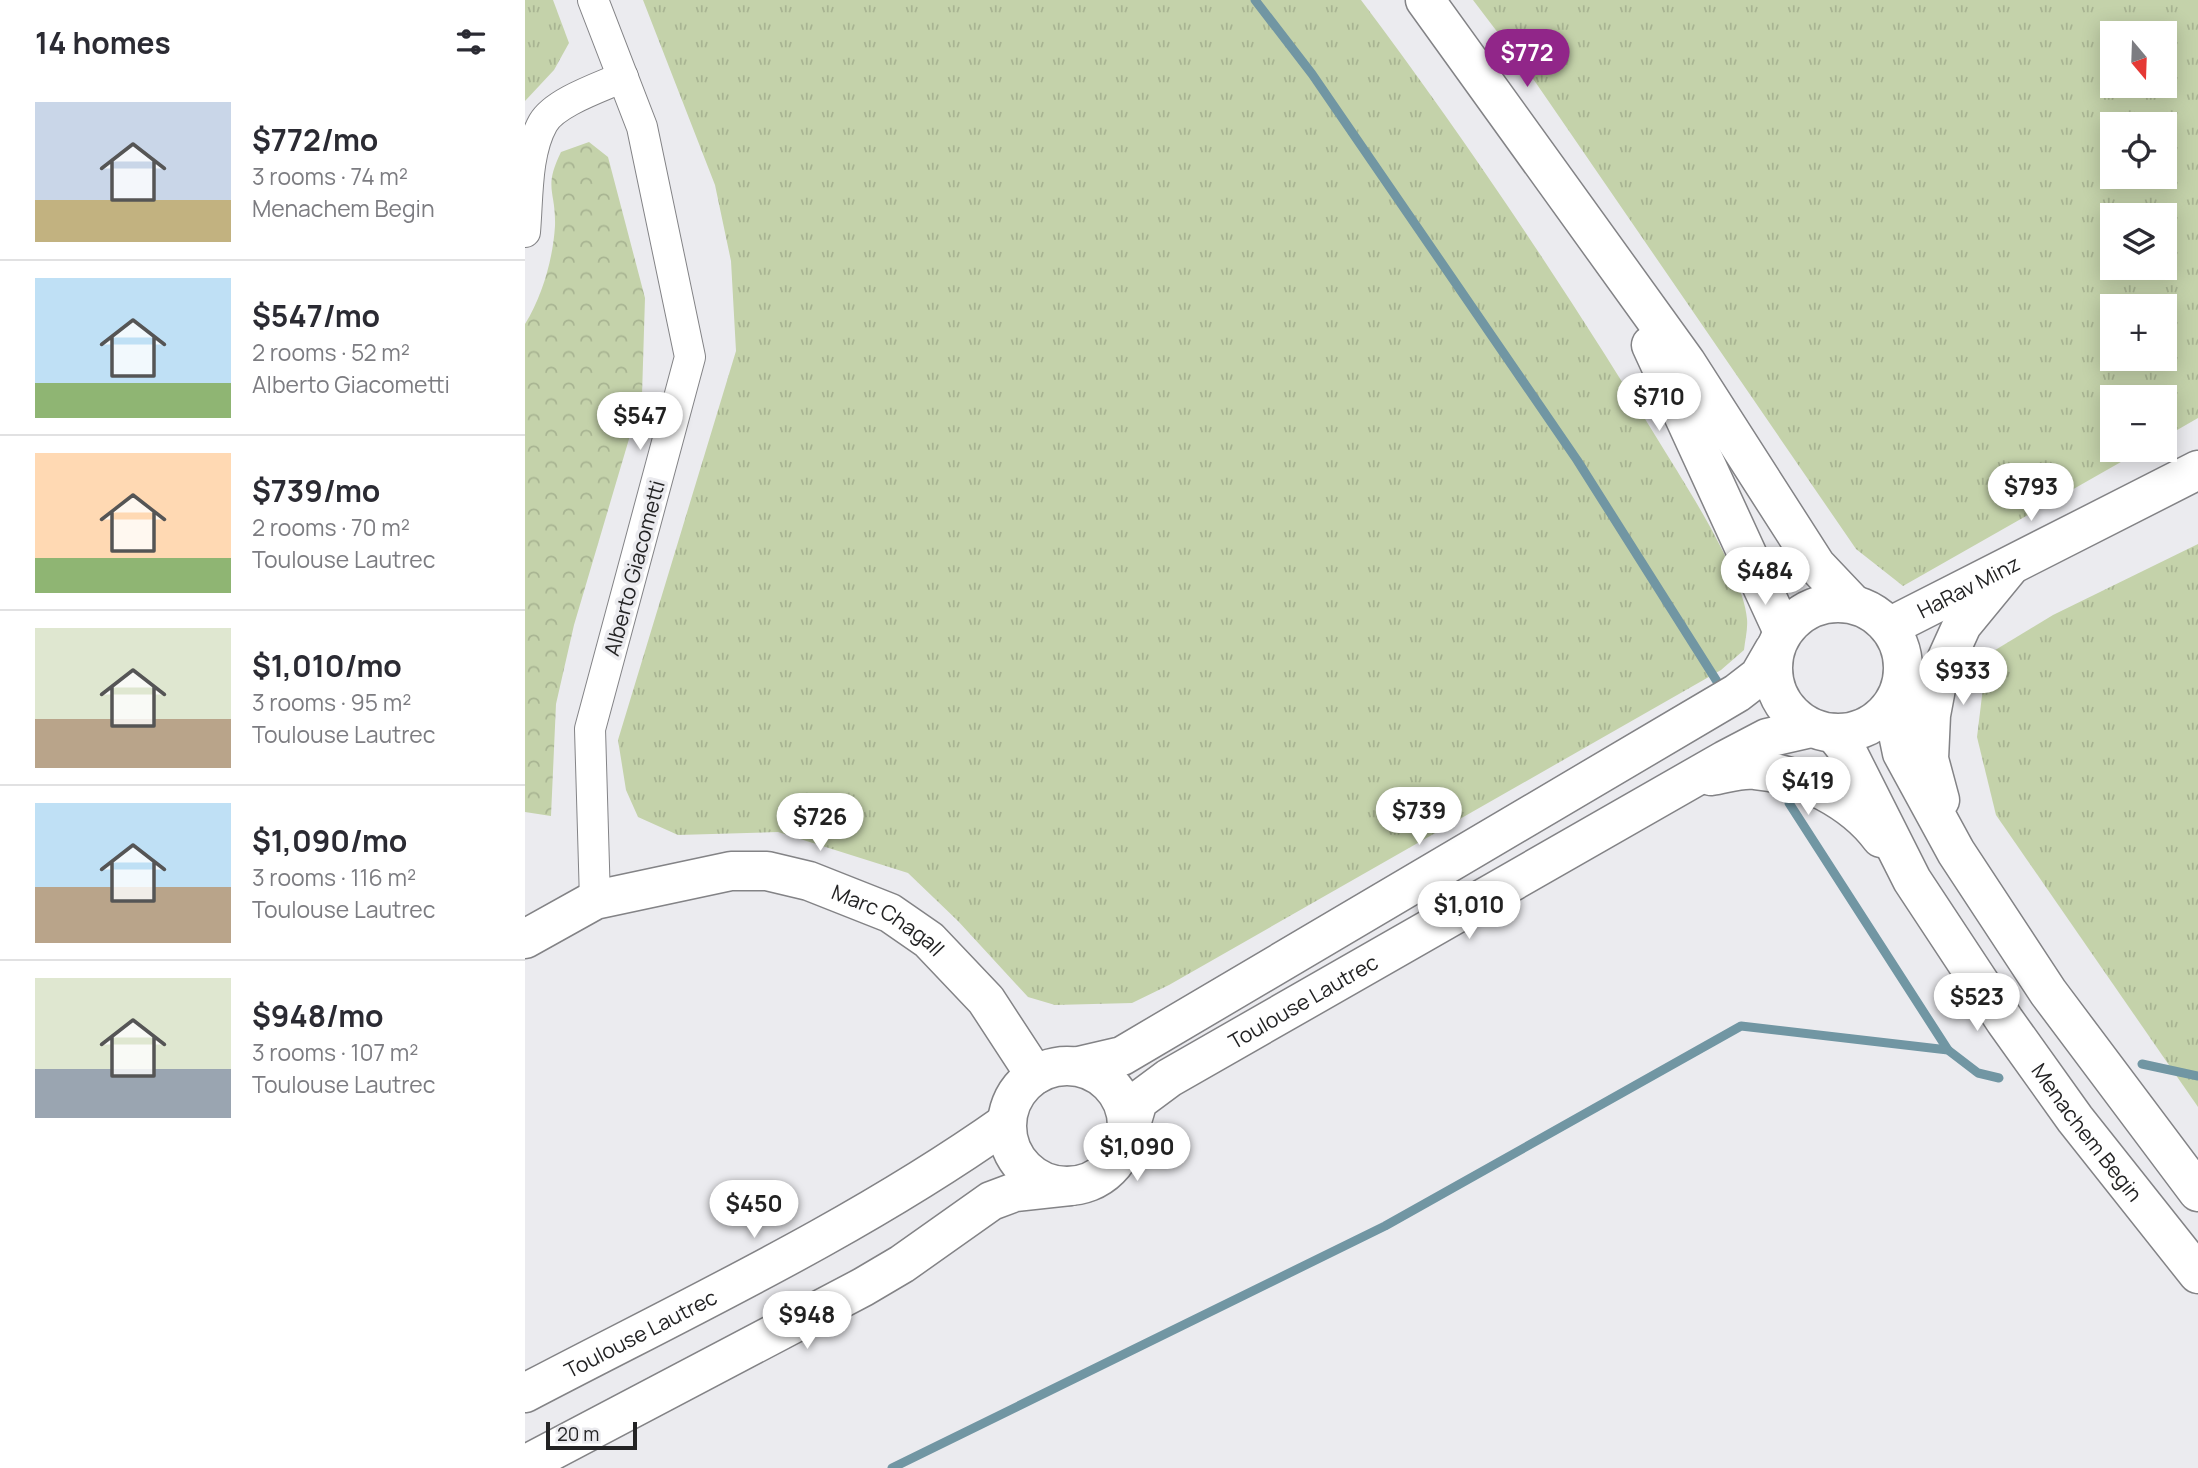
<!DOCTYPE html>
<html lang="en">
<head>
<meta charset="utf-8">
<style>
	:root { --surface:#fff; --page:#f2f2f3; --text:#2b2b33; --muted:#7c7c81; --line:#e1e1e2; --accent:#912689 }
	body { margin:0; font-family:Manrope,sans-serif; background:var(--page); color:var(--text); height:100vh; display:flex; flex-direction:column; font-size:26px; white-space:nowrap }
	* { box-sizing:border-box; margin:0 }
	p { font-size:23px; color:var(--muted) }
	.icon { flex:none; width:38px; height:38px; fill:none; stroke:currentColor; stroke-width:2; stroke-linecap:round; stroke-linejoin:round }
	.map { position:relative; flex:1; overflow:hidden }
	.side { display:flex; flex-direction:column; background:var(--surface); width:525px }
	.side>* { flex:none }
	.needle { width:46px; rotate:161deg }
	.fabs { position:absolute; left:1575px; top:21px; display:grid; gap:14px }
	.fabs a { display:grid; place-items:center; width:77px; height:77px; border-radius:0px; background:var(--surface); box-shadow:0 4px 18px #0003; font-size:35px }
	.scale { position:absolute; left:21px; bottom:18px; width:91px; box-sizing:border-box; padding-left:7px; border:4px solid #232324; border-top:0; font-size:19px; line-height:24px; white-space:nowrap; color:#232324; -webkit-text-stroke:5px #ebebef; paint-order:stroke }
	.price { position:absolute; translate:-50% -60px; padding:0 16px; border-radius:24px; background:#fff; color:#222; font-size:23px; line-height:46px; filter:drop-shadow(0 2px 4px #0008) }
	.price::after { content:''; position:absolute; left:50%; top:42px; width:21px; height:16px; margin-left:-10px; background:inherit; clip-path:polygon(0 0,100% 0,50% 100%) }
	.price.on { background:var(--accent); color:#fff }
	ul { padding:0; list-style:none }
	li { display:flex; align-items:center; gap:21px; height:175px; padding:0 35px }
	li+li { border-top:2px solid var(--line) }
	li span { display:grid; place-items:center; flex:none; width:196px; height:140px; border-radius:0px; color:#555 }
	li>.icon { margin-inline-start:auto }
	span .icon { width:84px; height:84px; fill:#fffc; stroke-width:1 }
	li b { font-size:30px }
	h2 { display:flex; justify-content:space-between; align-items:center; height:84px; padding:0 35px; font-size:30px }
	main { display:flex; flex:1; min-height:0 }
	.map>svg:first-child { display:block }
	.grass { fill:url(#grass-tufts); fill-rule:evenodd }
	.forest { fill:url(#forest-crowns) }
	.lines { fill:none; stroke-linecap:round; stroke-linejoin:round }
	.stream { stroke:#7196a3; stroke-width:9 }
	.minor-casing { stroke:#838386; stroke-width:32 }
	.tertiary-casing { stroke:#838386; stroke-width:41 }
	.secondary-casing { stroke:#838386; stroke-width:41 }
	.minor { stroke:#fff; stroke-width:30 }
	.tertiary { stroke:#fff; stroke-width:38 }
	.secondary { stroke:#fff; stroke-width:38 }
	.labels { text-anchor:middle; dominant-baseline:central; stroke-width:7; stroke-linejoin:round; paint-order:stroke }
	.street-label { font-size:21px; fill:#232324; stroke:#ebebef }
</style>
</head>
<body>
<main>
<section class="side">
<h2>14 homes<svg class="icon" aria-label="filters" viewBox="0 0 24 24"><path d="M4 7h16M4 17h16"/><circle cx="9" cy="7" r="2"/><circle cx="15" cy="17" r="2"/></svg></h2>
<ul>
<li><span style="background:linear-gradient(#c9d6e8 70%,#c2b280 0)"><svg class="icon" aria-label="home" viewBox="0 0 24 24"><path d="M3 11l9-7 9 7M6 9v11h12V9"/></svg></span><div><b>$772/mo</b><p>3 rooms · 74 m²</p><p>Menachem Begin</p></div></li>
<li><span style="background:linear-gradient(#bfe0f5 75%,#8fb573 0)"><svg class="icon" aria-label="home" viewBox="0 0 24 24"><path d="M3 11l9-7 9 7M6 9v11h12V9"/></svg></span><div><b>$547/mo</b><p>2 rooms · 52 m²</p><p>Alberto Giacometti</p></div></li>
<li><span style="background:linear-gradient(#ffd9b3 75%,#8fb573 0)"><svg class="icon" aria-label="home" viewBox="0 0 24 24"><path d="M3 11l9-7 9 7M6 9v11h12V9"/></svg></span><div><b>$739/mo</b><p>2 rooms · 70 m²</p><p>Toulouse Lautrec</p></div></li>
<li><span style="background:linear-gradient(#dfe7d0 65%,#b9a48a 0)"><svg class="icon" aria-label="home" viewBox="0 0 24 24"><path d="M3 11l9-7 9 7M6 9v11h12V9"/></svg></span><div><b>$1,010/mo</b><p>3 rooms · 95 m²</p><p>Toulouse Lautrec</p></div></li>
<li><span style="background:linear-gradient(#bfe0f5 60%,#b9a48a 0)"><svg class="icon" aria-label="home" viewBox="0 0 24 24"><path d="M3 11l9-7 9 7M6 9v11h12V9"/></svg></span><div><b>$1,090/mo</b><p>3 rooms · 116 m²</p><p>Toulouse Lautrec</p></div></li>
<li><span style="background:linear-gradient(#dfe7d0 65%,#9aa5b1 0)"><svg class="icon" aria-label="home" viewBox="0 0 24 24"><path d="M3 11l9-7 9 7M6 9v11h12V9"/></svg></span><div><b>$948/mo</b><p>3 rooms · 107 m²</p><p>Toulouse Lautrec</p></div></li>
</ul>
</section>
<div class="map">
<svg width="1673" height="1468" viewBox="0 0 1673 1468">
	<defs>
		<pattern id="grass-tufts" width="24" height="20" patternUnits="userSpaceOnUse" patternTransform="scale(1.75)"><rect width="24" height="20" fill="#c4d2aa"/><path d="M3 7l-1-3M5 7V3M7 7l1-3M15 17l-1-3M17 17v-4M19 17l1-3" fill="none" stroke="#a8b492"/></pattern>
		<pattern id="forest-crowns" width="20" height="18" patternUnits="userSpaceOnUse" patternTransform="scale(1.75)"><rect width="20" height="18" fill="#c4d2aa"/><path d="M2 6a3 3 0 1 1 6 0M12 15a3 3 0 1 1 6 0" fill="none" stroke="#a8b492"/></pattern>
	</defs>
	<rect width="100%" height="100%" fill="#ebebef"/>
	<g class="grass">
		<path d="M0 0H28L44 43 29 70 0 101Z"/>
		<path d="M118 0H836C945 145 1046 297 1141 453 1164 490 1219 577 1222 619 1223 629 1220 640 1219 650L1196 670 644 985 607 1003 530 1005 503 997 433 921 383 873 253 832 153 835 113 817 101 790 93 740 211 351 206 261 190 185Z"/>
		<path d="M948 0H1673V418L1640 437V397H1587V450H1617L1378 586 1331 549 1011 83ZM1587 33H1640V86H1587ZM1587 124H1640V177H1587ZM1640 215V268H1587V215ZM1587 306H1640V359H1587Z"/>
		<path d="M1673 544V1107L1471 815 1452 737 1462 655 1528 615Z"/>
	</g>
	<path class="forest" d="M64 142 83 157 120 298 117 395 49 625 31 704 26 816 0 812V324C17 297 28 259 30 226 31 190 18 189 36 152Z"/>
	<g class="lines">
		<g class="stream">
			<path d="M730 0 787 74 1052 460 1193 683"/>
			<path d="M1264 803 1423 1050"/>
			<path d="M1617 1064 1673 1076"/>
			<path d="M367 1468 860 1226 1216 1026 1423 1050 1453 1073 1474 1078"/>
		</g>
		<defs>
			<g id="minor">
				<path d="M68 0 117 127 165 357 65 729 70 900"/>
				<path d="M0 232C3 198 1 153 18 123 30 102 76 87 98 77"/>
			</g>
			<g id="tertiary">
				<path d="M900 0 1161 362 1291 565 1328 604"/>
				<path d="M1126 345 1258 632"/>
				<path id="s1" d="M1364 627 1673 470"/>
				<path id="s2" d="M0 939 70 900 206 871H242L284 881 365 913 404 940 461 1000 510 1075"/>
			</g>
			<g id="secondary">
				<circle cx="1313" cy="668" r="65"/>
				<path d="M1372 697V729L1377 753 1431 852 1523 992 1673 1192"/>
				<path id="s3" d="M1309 733 1320 747 1387 880 1480 1021 1550 1119 1673 1274"/>
				<path d="M1186 776C1200 774 1216 768 1230 770 1276 774 1329 801 1356 838"/>
				<path d="M1415 800 1404 759 1406 715 1413 678 1437 625 1483 569"/>
				<circle cx="542" cy="1126" r="60"/>
				<path d="M554 1066 597 1056 1212 693 1234 676 1249 650"/>
				<path id="s4" d="M599 1148 613 1101 644 1078 1200 760 1242 738 1286 728"/>
				<path id="s5" d="M0 1393C162 1308 331 1229 481 1123"/>
				<path d="M0 1465 338 1287 377 1264 466 1201 490 1192 545 1186"/>
			</g>
		</defs>
		<use href="#minor" class="minor-casing"/>
		<use href="#tertiary" class="tertiary-casing"/>
		<use href="#secondary" class="secondary-casing"/>
		<use href="#minor" class="minor"/>
		<use href="#tertiary" class="tertiary"/>
		<use href="#secondary" class="secondary"/>
	</g>
	<g class="labels">
		<g class="street-label">
			<text transform="translate(109 568) rotate(-75)">Alberto Giacometti</text>
			<text stroke="none"><textPath href="#s1" startOffset="89">HaRav Minz</textPath></text>
			<text stroke="none"><textPath href="#s2" startOffset="387">Marc Chagall</textPath></text>
			<text stroke="none"><textPath href="#s4" startOffset="242">Toulouse Lautrec</textPath></text>
			<text stroke="none"><textPath href="#s3" startOffset="474">Menachem Begin</textPath></text>
			<text stroke="none"><textPath href="#s5" startOffset="130">Toulouse Lautrec</textPath></text>
		</g>
	</g>
</svg>
<div class="fabs">
<a><svg class="needle" viewBox="-14 -14 28 28"><path d="M0-13l5 13h-10z" fill="#e53935"/><path d="M0 13l5-13h-10z" fill="#7c7c81"/></svg></a>
<a><svg class="icon" aria-label="locate" viewBox="0 0 24 24"><circle cx="12" cy="12" r="6"/><path d="M12 2v4M12 18v4M2 12h4M18 12h4"/></svg></a>
<a><svg class="icon" aria-label="layers" viewBox="0 0 24 24"><path d="M12 4l9 5-9 5-9-5zM3 14l9 5 9-5"/></svg></a>
<a>+</a>
<a>−</a>
</div>
<div class="scale">20 m</div>
<b class="price on" style="left:1002px;top:89px">$772</b>
<b class="price" style="left:1134px;top:433px">$710</b>
<b class="price" style="left:115px;top:452px">$547</b>
<b class="price" style="left:1506px;top:523px">$793</b>
<b class="price" style="left:1240px;top:607px">$484</b>
<b class="price" style="left:1438px;top:707px">$933</b>
<b class="price" style="left:1283px;top:817px">$419</b>
<b class="price" style="left:894px;top:847px">$739</b>
<b class="price" style="left:295px;top:853px">$726</b>
<b class="price" style="left:944px;top:941px">$1,010</b>
<b class="price" style="left:1452px;top:1033px">$523</b>
<b class="price" style="left:612px;top:1183px">$1,090</b>
<b class="price" style="left:229px;top:1240px">$450</b>
<b class="price" style="left:282px;top:1351px">$948</b>
</div>
</main>
</body>
</html>
